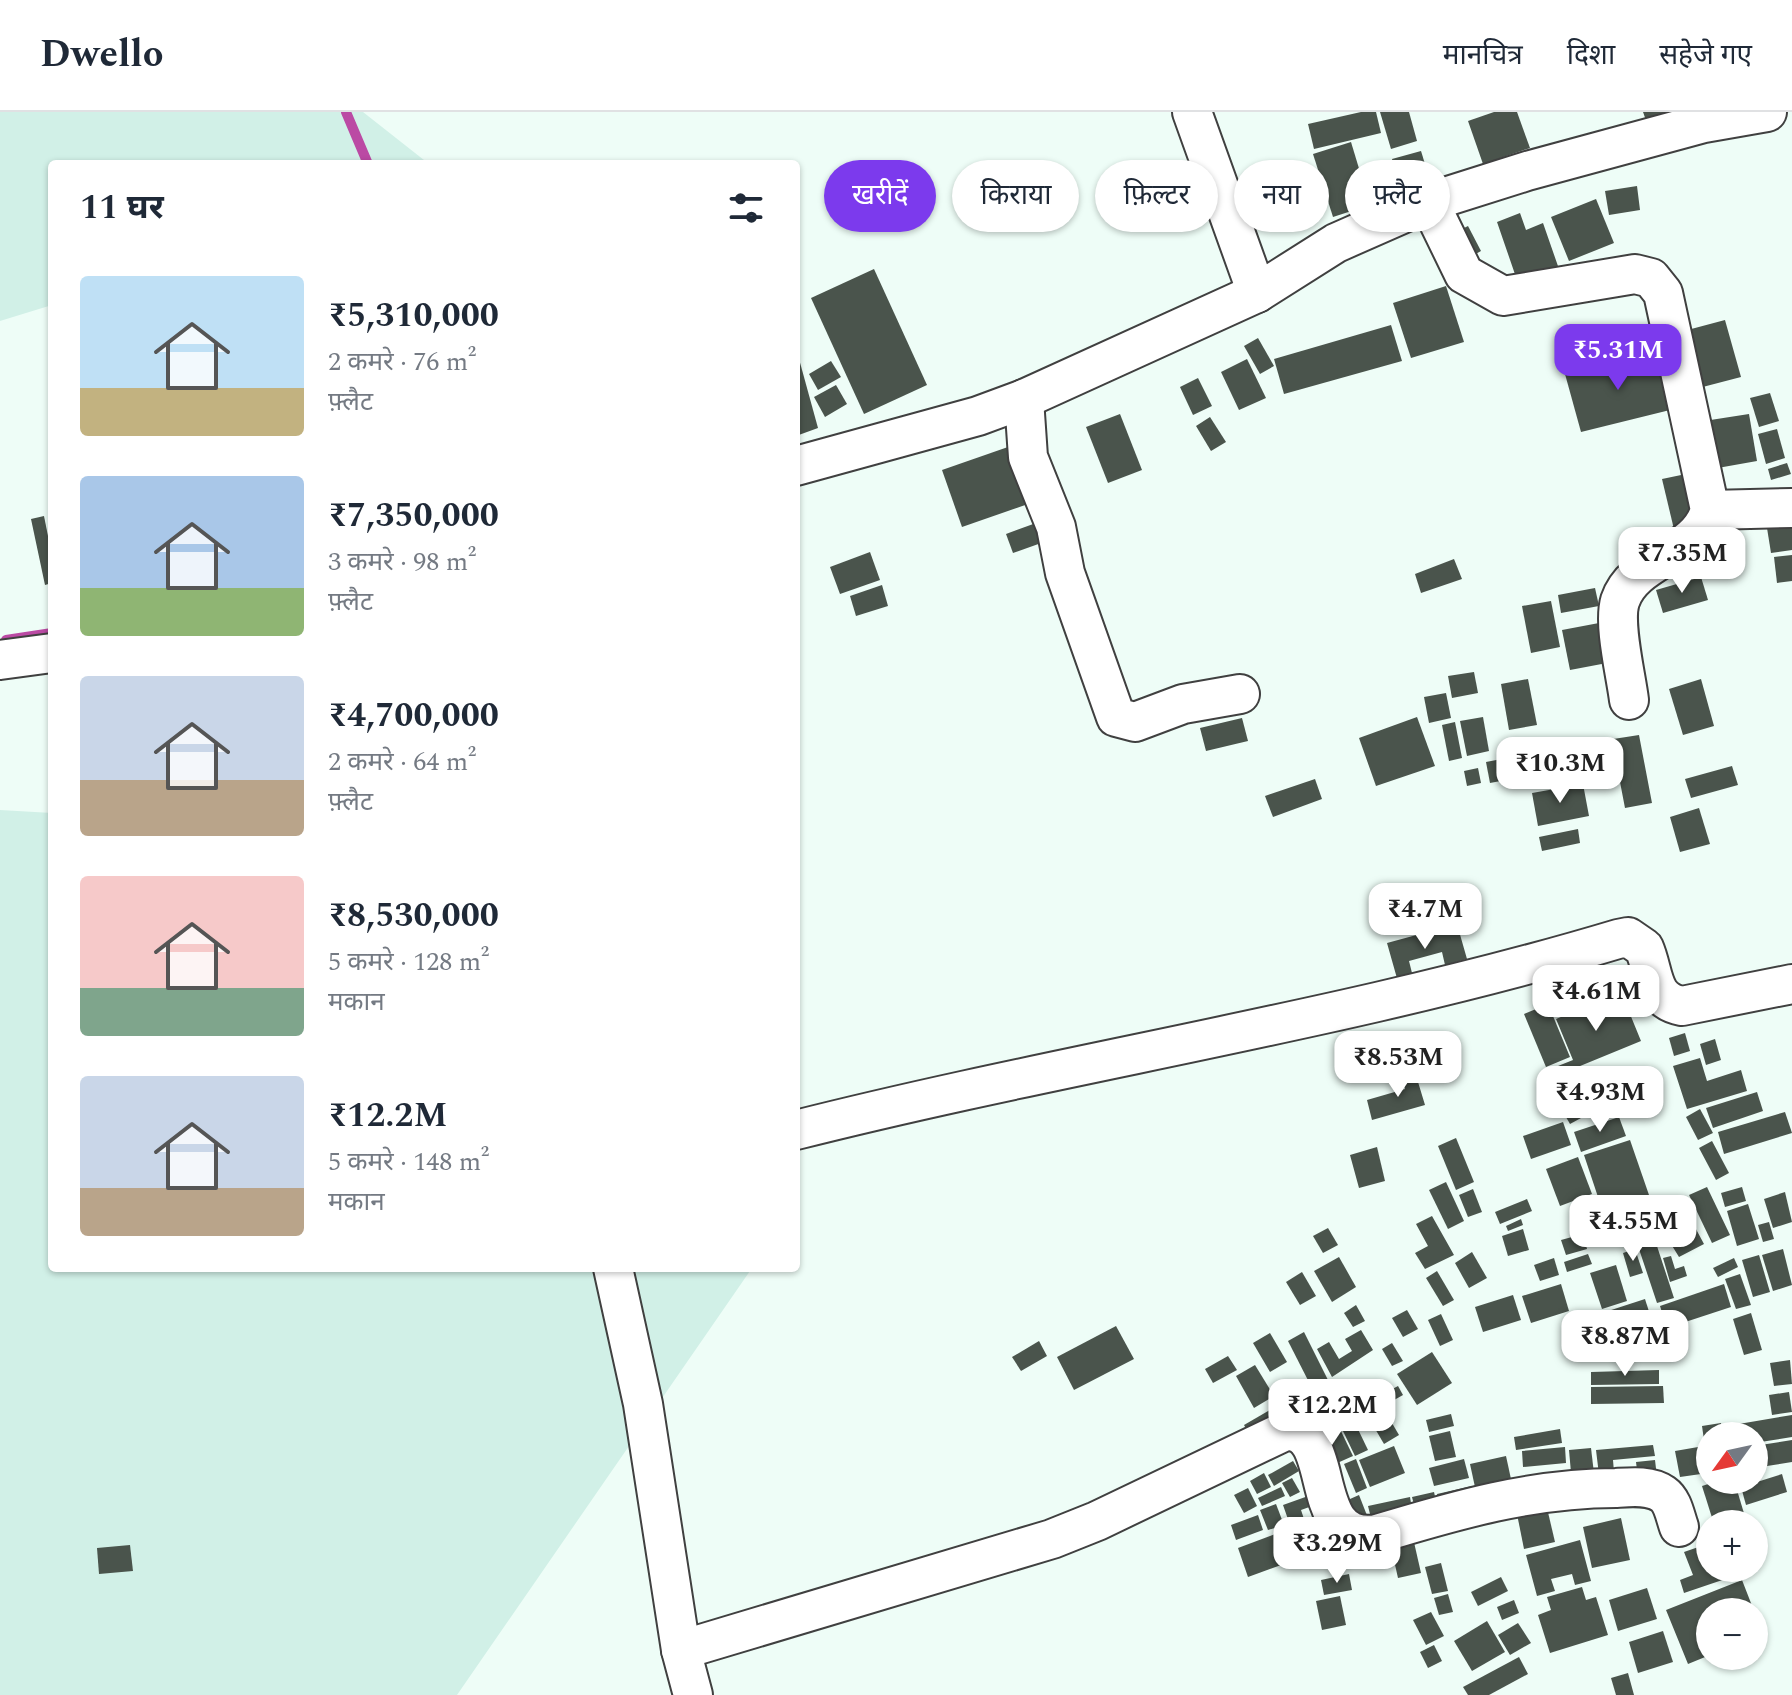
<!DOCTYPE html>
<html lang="hi">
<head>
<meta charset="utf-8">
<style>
	:root { --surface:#fff; --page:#f2f2f3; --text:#1f2937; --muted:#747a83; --line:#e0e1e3; --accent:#7c3aed }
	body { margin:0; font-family:Spectral,"Noto Sans Devanagari",serif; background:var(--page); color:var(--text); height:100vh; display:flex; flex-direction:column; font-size:30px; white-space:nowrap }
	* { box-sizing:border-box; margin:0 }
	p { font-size:26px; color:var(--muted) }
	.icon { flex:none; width:44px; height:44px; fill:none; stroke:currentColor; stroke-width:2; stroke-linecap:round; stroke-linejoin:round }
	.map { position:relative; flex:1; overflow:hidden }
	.sheet { position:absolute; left:48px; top:48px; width:752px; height:1112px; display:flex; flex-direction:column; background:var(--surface); border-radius:8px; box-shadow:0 2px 6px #0004 }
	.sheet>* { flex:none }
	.guide { position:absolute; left:824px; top:48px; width:760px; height:72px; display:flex; gap:16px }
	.needle { width:52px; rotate:237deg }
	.tools { position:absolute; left:1696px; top:1310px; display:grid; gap:16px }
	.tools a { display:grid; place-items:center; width:72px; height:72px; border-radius:50%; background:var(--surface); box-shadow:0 2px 6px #0004; font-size:40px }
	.price { position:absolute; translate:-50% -68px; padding:0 18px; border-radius:16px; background:#fff; color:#222; font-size:26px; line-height:52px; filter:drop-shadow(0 2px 4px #0008) }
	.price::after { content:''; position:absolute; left:50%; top:48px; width:24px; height:18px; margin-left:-12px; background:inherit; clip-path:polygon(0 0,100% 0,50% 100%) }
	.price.selected { background:var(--accent); color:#fff }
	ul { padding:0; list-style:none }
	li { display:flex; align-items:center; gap:24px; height:200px; padding:0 32px }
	li span { display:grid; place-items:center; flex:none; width:224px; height:160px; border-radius:8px; color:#555 }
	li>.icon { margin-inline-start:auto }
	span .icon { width:96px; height:96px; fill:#fffc; stroke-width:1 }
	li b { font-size:34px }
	h2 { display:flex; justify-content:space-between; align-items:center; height:96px; padding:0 32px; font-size:34px }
	.tag { padding:0 28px; border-radius:36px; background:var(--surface); box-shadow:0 2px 6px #0004; font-size:28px; line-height:72px }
	.tag.selected { background:var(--accent); color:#fff }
	header { display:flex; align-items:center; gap:48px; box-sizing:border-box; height:112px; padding:0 40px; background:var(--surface); border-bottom:2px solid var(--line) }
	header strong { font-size:38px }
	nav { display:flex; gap:44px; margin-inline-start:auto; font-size:28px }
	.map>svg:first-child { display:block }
	.farmland { fill:#d1f0e7 }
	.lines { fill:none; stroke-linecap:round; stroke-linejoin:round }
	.stream { stroke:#bb4aa4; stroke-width:10 }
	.building { fill:#4a544c }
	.street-casing { stroke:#404040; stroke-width:42 }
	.street { stroke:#fff; stroke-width:38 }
</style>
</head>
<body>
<header>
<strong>Dwello</strong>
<nav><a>मानचित्र</a><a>दिशा</a><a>सहेजे गए</a></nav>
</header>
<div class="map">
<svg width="1792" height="1583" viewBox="0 0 1792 1583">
	<rect width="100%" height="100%" fill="#eefdf7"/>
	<g class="farmland">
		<path d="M0 0H363L429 52H52V193L0 209Z"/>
		<path d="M0 698 52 701V1156H752L457 1583H0Z"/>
	</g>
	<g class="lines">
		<g class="stream">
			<path d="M346 0 368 52"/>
			<path d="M6 528 52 521"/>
		</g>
	</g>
	<g class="building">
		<path d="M1361 0H1376L1381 21 1314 37 1308 12Z"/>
		<path d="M1380 0H1409L1417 29 1391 37Z"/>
		<path d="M1494 0H1517L1530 36 1483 52 1468 9Z"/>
		<path d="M1643 0H1678L1647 11Z"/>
		<path d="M1351 30 1370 93 1333 105 1313 42Z"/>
		<path d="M1421 39 1429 65 1399 73 1392 47Z"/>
		<path d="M1637 74 1640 98 1609 103 1605 79Z"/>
		<path d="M1596 87 1614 131 1569 149 1551 105Z"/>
		<path d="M1520 101 1526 118 1543 111 1559 157 1518 171 1497 110Z"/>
		<path d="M1468 114 1481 139 1465 148 1452 122Z"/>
		<path d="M874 157 927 273 864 302 811 186Z"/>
		<path d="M1446 174 1464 230 1411 246 1393 191Z"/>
		<path d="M1725 208 1741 265 1695 277 1680 220Z"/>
		<path d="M1391 213 1402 249 1284 282 1274 247Z"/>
		<path d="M1258 226 1274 254 1260 262 1244 234Z"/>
		<path d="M796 236 818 316 796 324Z"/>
		<path d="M1655 239 1670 298 1581 320 1565 262Z"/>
		<path d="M1247 247 1266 286 1239 298 1221 260Z"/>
		<path d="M831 249 841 265 818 278 809 262Z"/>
		<path d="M1198 266 1212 294 1193 303 1180 275Z"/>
		<path d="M836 273 847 292 825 305 814 285Z"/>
		<path d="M1770 281 1779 309 1759 315 1750 286Z"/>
		<path d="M1120 302 1142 358 1108 371 1086 315Z"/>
		<path d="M1749 302 1757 349 1712 357 1704 309Z"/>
		<path d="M1210 305 1226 330 1211 339 1196 314Z"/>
		<path d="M1777 317 1785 346 1766 352 1758 322Z"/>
		<path d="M1008 335 1028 392 962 415 942 358Z"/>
		<path d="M1787 351 1791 362 1771 368 1768 357Z"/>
		<path d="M1686 362 1696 412 1677 430 1662 367Z"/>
		<path d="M44 404 52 444V471L45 473 31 407Z"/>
		<path d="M1036 411 1044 430 1013 441 1006 422Z"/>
		<path d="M1792 413V438L1771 441 1767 416Z"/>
		<path d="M870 440 880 468 840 482 830 455Z"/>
		<path d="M1792 443V469L1777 471 1774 445Z"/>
		<path d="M1454 447 1462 467 1421 481 1415 462Z"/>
		<path d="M1701 465 1708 488 1663 501 1656 478Z"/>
		<path d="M882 473 888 494 856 504 850 484Z"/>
		<path d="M1595 476 1599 494 1561 501 1558 483Z"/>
		<path d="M1551 489 1560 535 1531 541 1522 494Z"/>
		<path d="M1599 511 1607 551 1570 558 1562 518Z"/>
		<path d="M1474 560 1478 581 1452 586 1448 564Z"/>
		<path d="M1528 567 1537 613 1509 618 1501 572Z"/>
		<path d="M1701 567 1714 614 1683 623 1669 577Z"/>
		<path d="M1446 581 1451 606 1429 611 1424 585Z"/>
		<path d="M1417 605 1435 654 1376 674 1359 626Z"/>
		<path d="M1483 605 1489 639 1467 644 1460 609Z"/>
		<path d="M1242 606 1248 629 1206 639 1200 616Z"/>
		<path d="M1455 610 1462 646 1449 649 1442 613Z"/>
		<path d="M1639 623 1652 691 1625 696 1616 649 1566 658 1562 635Z"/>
		<path d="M1522 643 1527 664 1490 671 1486 650Z"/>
		<path d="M1732 654 1738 673 1691 686 1685 667Z"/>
		<path d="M1478 656 1481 671 1467 674 1464 659Z"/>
		<path d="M1315 667 1322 687 1273 705 1265 684Z"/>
		<path d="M1583 672 1589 704 1538 714 1532 681Z"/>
		<path d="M1699 696 1710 732 1680 740 1670 705Z"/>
		<path d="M1578 717 1580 731 1542 739 1539 725Z"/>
		<path d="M1457 812 1467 847 1445 853 1442 840 1409 849 1413 865 1402 884 1387 831Z"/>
		<path d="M1573 854 1583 882 1561 890 1550 862Z"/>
		<path d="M1621 880 1641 929 1546 968 1543 960 1573 948 1556 907Z"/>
		<path d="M1548 892 1570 945 1546 955 1524 902Z"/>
		<path d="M1685 921 1690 939 1674 944 1669 926Z"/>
		<path d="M1715 927 1721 948 1706 953 1700 932Z"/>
		<path d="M1700 946 1707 969 1741 958 1747 979 1687 997 1673 954Z"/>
		<path d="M1582 956 1593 976 1560 994 1549 973Z"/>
		<path d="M1415 960 1425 993 1372 1008 1367 988 1405 977 1401 964Z"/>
		<path d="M1757 980 1763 999 1713 1016 1706 996Z"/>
		<path d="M1573 992 1581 1006 1570 1012 1562 998Z"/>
		<path d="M1700 997 1713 1021 1698 1028 1686 1005Z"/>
		<path d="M1785 1000 1792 1021 1724 1042 1718 1020Z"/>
		<path d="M1619 1005 1626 1024 1581 1040 1574 1020Z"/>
		<path d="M1563 1010 1571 1033 1531 1047 1523 1024Z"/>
		<path d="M1456 1026 1474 1070 1456 1078 1438 1034Z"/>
		<path d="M1630 1028 1649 1083 1603 1100 1584 1043Z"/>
		<path d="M1712 1029 1729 1061 1716 1068 1699 1036Z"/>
		<path d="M1377 1035 1385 1069 1359 1076 1350 1043Z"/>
		<path d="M1578 1045 1592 1082 1560 1094 1546 1057Z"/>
		<path d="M1446 1070 1464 1109 1448 1117 1429 1078Z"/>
		<path d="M1707 1075 1730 1123 1712 1131 1689 1083Z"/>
		<path d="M1742 1075 1746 1089 1725 1095 1721 1081Z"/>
		<path d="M1473 1077 1482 1100 1468 1105 1459 1083Z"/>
		<path d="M1785 1080 1792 1110 1773 1116 1764 1087Z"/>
		<path d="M1594 1085 1604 1116 1590 1120 1580 1089Z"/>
		<path d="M1527 1087 1532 1099 1500 1112 1495 1100Z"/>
		<path d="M1748 1092 1759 1127 1737 1134 1727 1099Z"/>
		<path d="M1683 1093 1704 1132 1679 1145 1671 1132 1682 1126 1679 1119 1671 1123 1661 1104Z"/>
		<path d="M1432 1104 1454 1143 1425 1157 1415 1141 1428 1134 1416 1112Z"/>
		<path d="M1521 1107 1523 1113 1508 1119 1506 1114Z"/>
		<path d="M1769 1110 1774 1127 1763 1130 1758 1113Z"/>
		<path d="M1328 1116 1338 1133 1323 1141 1313 1124Z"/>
		<path d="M1523 1117 1529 1138 1508 1144 1502 1124Z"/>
		<path d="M1583 1122 1587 1137 1566 1143 1561 1128Z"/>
		<path d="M1655 1128 1674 1186 1657 1191 1638 1134Z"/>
		<path d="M1635 1137 1643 1161 1630 1165 1623 1141Z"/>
		<path d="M1783 1137 1792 1173 1773 1179 1762 1143Z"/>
		<path d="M1472 1140 1487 1166 1469 1176 1455 1151Z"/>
		<path d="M1588 1142 1592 1152 1567 1160 1564 1150Z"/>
		<path d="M1759 1143 1770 1180 1753 1185 1742 1148Z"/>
		<path d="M1671 1144 1675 1157 1684 1154 1687 1164 1670 1170 1663 1146Z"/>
		<path d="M1339 1145 1356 1175 1332 1190 1314 1159Z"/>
		<path d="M1554 1146 1559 1163 1540 1169 1534 1153Z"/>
		<path d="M1734 1146 1738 1155 1718 1165 1713 1156Z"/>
		<path d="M1616 1153 1627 1189 1602 1197 1590 1161Z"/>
		<path d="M1437 1159 1454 1188 1443 1194 1426 1166Z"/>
		<path d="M1302 1160 1316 1184 1300 1193 1286 1170Z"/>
		<path d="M1740 1162 1751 1193 1736 1197 1725 1167Z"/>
		<path d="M1561 1172 1569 1199 1531 1211 1522 1184Z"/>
		<path d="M1724 1172 1731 1195 1667 1216 1660 1194Z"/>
		<path d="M1513 1183 1521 1208 1483 1220 1475 1195Z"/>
		<path d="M1645 1187 1659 1231 1616 1245 1602 1201Z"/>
		<path d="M1356 1193 1365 1209 1353 1215 1344 1201Z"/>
		<path d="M1407 1198 1418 1217 1403 1225 1392 1206Z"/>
		<path d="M1751 1201 1762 1238 1744 1243 1733 1207Z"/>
		<path d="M1441 1202 1453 1228 1440 1234 1428 1208Z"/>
		<path d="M1116 1214 1134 1247 1074 1278 1057 1245Z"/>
		<path d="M1361 1218 1373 1238 1332 1265 1317 1237 1329 1230 1339 1247 1352 1239 1345 1227Z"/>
		<path d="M1304 1220 1332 1276 1316 1284 1288 1229Z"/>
		<path d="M1270 1221 1287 1250 1270 1260 1253 1231Z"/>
		<path d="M1039 1229 1047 1244 1021 1259 1012 1245Z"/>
		<path d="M1392 1231 1403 1249 1392 1254 1382 1237Z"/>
		<path d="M1432 1240 1452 1271 1417 1293 1397 1262Z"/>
		<path d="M1228 1244 1237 1258 1213 1271 1205 1257Z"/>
		<path d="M1790 1248 1792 1272 1774 1274 1770 1251Z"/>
		<path d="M1255 1253 1274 1284 1254 1296 1236 1264Z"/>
		<path d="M1659 1258V1272L1591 1273V1260Z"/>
		<path d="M1398 1274 1403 1283 1387 1292 1381 1283Z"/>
		<path d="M1663 1274 1664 1291 1591 1292V1275Z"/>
		<path d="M1372 1277 1380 1291 1363 1301 1355 1286Z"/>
		<path d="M1789 1280 1792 1300 1772 1303 1769 1283Z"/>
		<path d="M1382 1294 1399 1323 1384 1332 1367 1303Z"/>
		<path d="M1275 1295 1284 1309 1252 1328 1244 1313Z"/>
		<path d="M1333 1295 1338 1307 1315 1317 1310 1306Z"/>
		<path d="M1451 1302 1454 1314 1429 1320 1426 1308Z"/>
		<path d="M1792 1303V1325L1754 1331V1324H1728L1727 1314Z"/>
		<path d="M1355 1311 1368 1338 1355 1344 1342 1317Z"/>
		<path d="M1721 1311 1723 1324 1704 1328 1702 1314Z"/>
		<path d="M1338 1313 1353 1344 1326 1356 1311 1326Z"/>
		<path d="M1560 1317 1562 1331 1516 1338 1514 1325Z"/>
		<path d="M1450 1319 1456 1345 1435 1349 1429 1324Z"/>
		<path d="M1792 1328V1350L1754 1356V1334Z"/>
		<path d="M1653 1333 1655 1344 1613 1348 1614 1360 1637 1358 1636 1350 1655 1348 1657 1365 1600 1371 1596 1338Z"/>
		<path d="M1394 1334 1405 1361 1370 1375 1359 1348Z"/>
		<path d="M1704 1334 1708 1361 1680 1365 1675 1339Z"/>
		<path d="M1565 1335 1566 1351 1523 1355 1522 1339Z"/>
		<path d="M1591 1336 1595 1370 1572 1372 1569 1338Z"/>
		<path d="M1506 1344 1514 1381 1478 1389 1470 1352Z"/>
		<path d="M1356 1347 1367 1376 1356 1381 1344 1352Z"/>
		<path d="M1464 1347 1469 1366 1434 1374 1429 1356Z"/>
		<path d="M1293 1349 1299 1359 1274 1374 1268 1363Z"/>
		<path d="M1264 1361 1271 1375 1257 1382 1250 1369Z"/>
		<path d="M1782 1362 1787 1380 1746 1393 1741 1375Z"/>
		<path d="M1292 1366 1300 1380 1290 1385 1282 1371Z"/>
		<path d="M1721 1368H1734L1746 1408 1714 1412 1702 1374Z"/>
		<path d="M1472 1374 1475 1386 1439 1393 1437 1382Z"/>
		<path d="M1281 1375 1285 1384 1262 1394 1258 1386Z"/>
		<path d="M1248 1376 1257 1394 1244 1401 1234 1383Z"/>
		<path d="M1434 1380 1437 1393 1415 1397 1412 1385Z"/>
		<path d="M1311 1383 1315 1393 1301 1398 1304 1407 1290 1413 1283 1393Z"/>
		<path d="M1359 1383 1368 1406 1351 1412 1341 1391Z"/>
		<path d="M1410 1385 1412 1397 1371 1406 1368 1394Z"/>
		<path d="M1276 1392 1284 1413 1268 1418 1260 1398Z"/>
		<path d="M1547 1396 1555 1430 1524 1437 1517 1402Z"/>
		<path d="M1258 1403 1263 1418 1236 1428 1231 1413Z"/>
		<path d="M1320 1405 1331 1435 1248 1465 1238 1436Z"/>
		<path d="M1621 1406 1630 1448 1592 1456 1583 1415Z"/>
		<path d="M1411 1417 1421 1461 1398 1466 1388 1422Z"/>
		<path d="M1580 1428 1591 1469 1575 1473 1572 1462 1551 1467 1555 1479 1537 1484 1526 1443Z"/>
		<path d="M1710 1431V1456H1741L1743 1461 1684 1481 1680 1468 1693 1463 1684 1440Z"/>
		<path d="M130 1433 133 1459 99 1462 97 1436Z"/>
		<path d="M1441 1451 1448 1479 1432 1482 1425 1455Z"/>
		<path d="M1349 1462 1352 1478 1324 1483 1321 1468Z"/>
		<path d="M1501 1465 1508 1479 1478 1494 1471 1480Z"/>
		<path d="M1742 1468 1763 1522 1754 1525V1500H1710V1543L1688 1552 1666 1498Z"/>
		<path d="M1582 1475 1586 1488 1596 1485 1608 1523 1550 1541 1538 1503 1551 1498 1547 1485Z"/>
		<path d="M1647 1476 1657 1507 1618 1519 1609 1488Z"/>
		<path d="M1448 1482 1453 1500 1439 1503 1434 1486Z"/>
		<path d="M1340 1484 1346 1513 1322 1518 1316 1489Z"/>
		<path d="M1514 1488 1519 1501 1502 1508 1497 1495Z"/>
		<path d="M1431 1500 1444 1524 1426 1533 1413 1508Z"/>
		<path d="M1487 1509 1505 1540 1472 1559 1454 1529Z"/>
		<path d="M1518 1511 1531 1531 1510 1543 1498 1523Z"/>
		<path d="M1663 1519 1673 1550 1638 1561 1629 1530Z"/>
		<path d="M1434 1533 1442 1549 1428 1556 1420 1540Z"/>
		<path d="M1519 1545 1528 1562 1489 1583H1468L1463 1575Z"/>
		<path d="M1628 1561 1634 1583H1616L1611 1566Z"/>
	</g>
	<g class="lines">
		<defs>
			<g id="street">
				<path d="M1192 0 1257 181"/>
				<path d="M1429 90 1464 162 1503 184 1635 162 1651 166 1663 181 1710 398C1698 443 1634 446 1620 489 1613 512 1626 563 1629 588"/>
				<path d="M1024 287 1028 345 1056 415 1065 461 1116 605 1135 610 1183 592 1240 582"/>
				<path d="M796 354 978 304 1024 287 1257 181 1336 131 1429 90 1527 59 1704 11 1767 0"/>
				<path d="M1710 398 1792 396"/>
				<path d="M0 548 52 541"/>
				<path d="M796 1018C1069 949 1348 908 1618 827L1628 825 1644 836C1655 861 1650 888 1682 894L1792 872"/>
				<path d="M613 1156 643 1292 681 1538 693 1583"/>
				<path d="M681 1538 1052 1427 1097 1409 1285 1319C1340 1316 1303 1433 1377 1422 1456 1398 1532 1376 1616 1376 1631 1375 1650 1373 1663 1382 1673 1389 1675 1404 1679 1415"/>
			</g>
		</defs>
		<use href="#street" class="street-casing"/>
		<use href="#street" class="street"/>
	</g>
</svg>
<div class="tools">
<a><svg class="needle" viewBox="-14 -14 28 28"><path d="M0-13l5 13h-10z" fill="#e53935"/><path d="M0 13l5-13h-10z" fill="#747a83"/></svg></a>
<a>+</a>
<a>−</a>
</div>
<b class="price selected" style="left:1618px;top:280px">₹5.31M</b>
<b class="price" style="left:1682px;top:483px">₹7.35M</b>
<b class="price" style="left:1560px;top:693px">₹10.3M</b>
<b class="price" style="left:1425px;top:839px">₹4.7M</b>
<b class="price" style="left:1596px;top:921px">₹4.61M</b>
<b class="price" style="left:1398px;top:987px">₹8.53M</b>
<b class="price" style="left:1600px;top:1022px">₹4.93M</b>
<b class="price" style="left:1633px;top:1151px">₹4.55M</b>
<b class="price" style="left:1625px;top:1266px">₹8.87M</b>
<b class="price" style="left:1332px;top:1335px">₹12.2M</b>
<b class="price" style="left:1337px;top:1473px">₹3.29M</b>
<div class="guide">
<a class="tag selected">खरीदें</a>
<a class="tag">किराया</a>
<a class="tag">फ़िल्टर</a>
<a class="tag">नया</a>
<a class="tag">फ़्लैट</a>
</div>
<section class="sheet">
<h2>11 घर<svg class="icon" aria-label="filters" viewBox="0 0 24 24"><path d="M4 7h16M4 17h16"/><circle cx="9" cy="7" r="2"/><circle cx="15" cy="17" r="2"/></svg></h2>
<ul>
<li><span style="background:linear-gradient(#bfe0f5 70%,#c2b280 0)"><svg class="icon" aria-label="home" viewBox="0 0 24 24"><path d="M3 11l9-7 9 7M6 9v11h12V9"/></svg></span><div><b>₹5,310,000</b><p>2 कमरे · 76 m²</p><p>फ़्लैट</p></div></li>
<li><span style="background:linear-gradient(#a9c7e8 70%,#8fb573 0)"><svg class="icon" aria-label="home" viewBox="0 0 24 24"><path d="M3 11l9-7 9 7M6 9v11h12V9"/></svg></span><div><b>₹7,350,000</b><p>3 कमरे · 98 m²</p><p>फ़्लैट</p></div></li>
<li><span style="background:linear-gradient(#c9d6e8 65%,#b9a48a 0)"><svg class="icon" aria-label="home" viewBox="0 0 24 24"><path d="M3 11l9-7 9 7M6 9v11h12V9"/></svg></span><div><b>₹4,700,000</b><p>2 कमरे · 64 m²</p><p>फ़्लैट</p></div></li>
<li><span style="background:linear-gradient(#f6c9c9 70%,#7fa58c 0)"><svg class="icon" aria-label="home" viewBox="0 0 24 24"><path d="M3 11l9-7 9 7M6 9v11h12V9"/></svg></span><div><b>₹8,530,000</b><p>5 कमरे · 128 m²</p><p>मकान</p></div></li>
<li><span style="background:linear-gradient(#c9d6e8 70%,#b9a48a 0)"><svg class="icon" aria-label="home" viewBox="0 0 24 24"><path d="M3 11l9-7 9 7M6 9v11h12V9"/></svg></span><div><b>₹12.2M</b><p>5 कमरे · 148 m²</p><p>मकान</p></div></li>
</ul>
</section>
</div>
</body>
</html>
